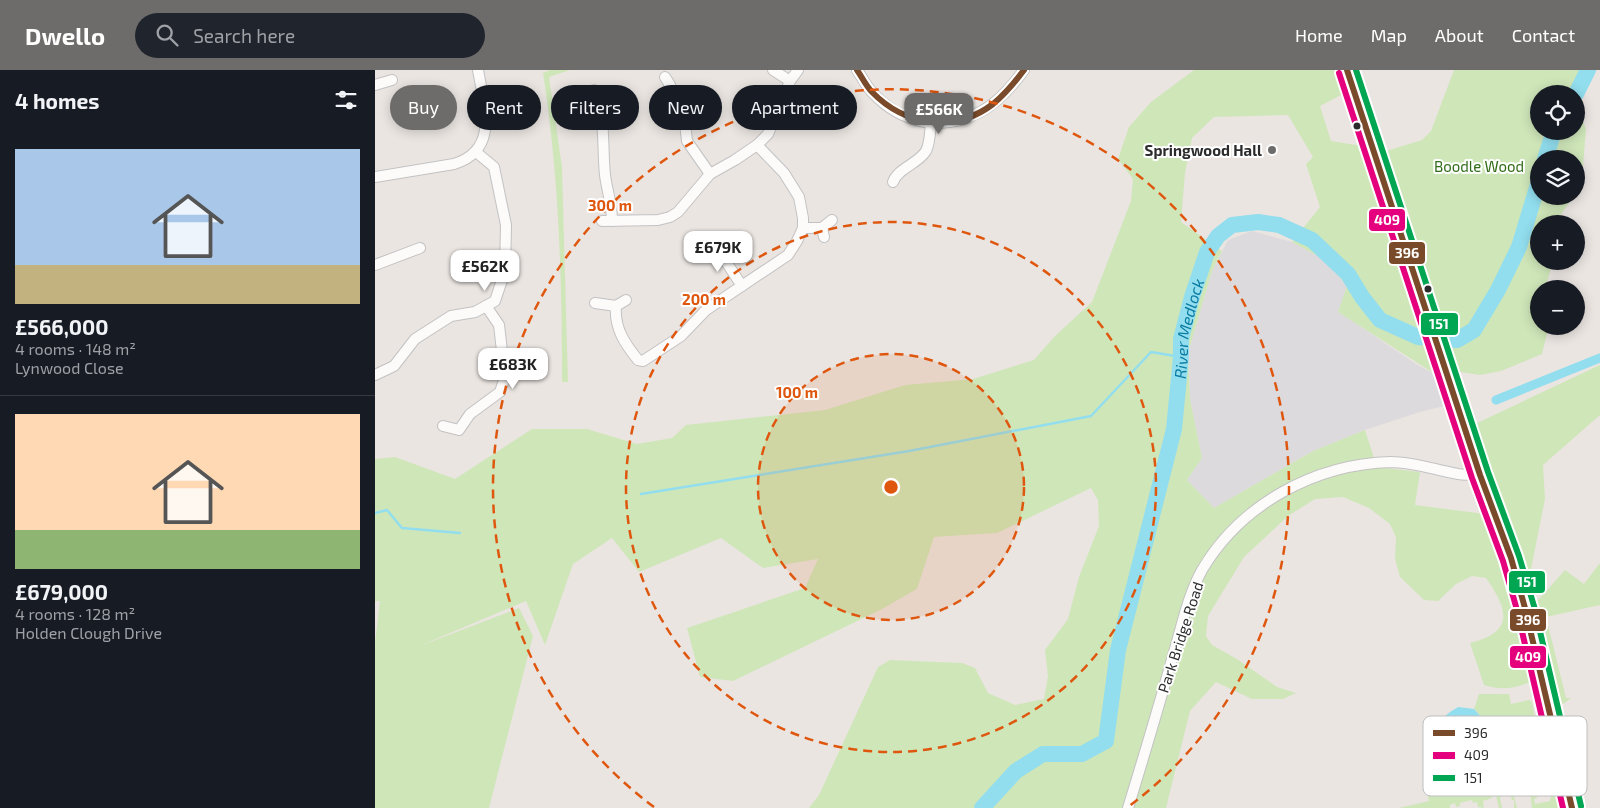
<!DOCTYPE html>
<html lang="en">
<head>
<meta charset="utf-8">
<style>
	:root { --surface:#171b24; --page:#20242c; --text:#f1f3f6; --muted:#9ea1a6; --line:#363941; --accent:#6e6c6b }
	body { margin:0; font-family:"Exo 2",sans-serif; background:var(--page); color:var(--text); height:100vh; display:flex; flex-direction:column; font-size:19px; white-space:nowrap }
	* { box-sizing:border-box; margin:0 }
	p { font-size:16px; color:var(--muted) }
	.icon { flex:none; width:28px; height:28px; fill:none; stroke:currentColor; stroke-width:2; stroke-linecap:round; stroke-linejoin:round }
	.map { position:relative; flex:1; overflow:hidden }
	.sheet { display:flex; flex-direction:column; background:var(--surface); width:375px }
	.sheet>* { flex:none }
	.guide { position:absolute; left:15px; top:15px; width:475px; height:45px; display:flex; gap:10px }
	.buttons { position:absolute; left:1155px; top:15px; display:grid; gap:10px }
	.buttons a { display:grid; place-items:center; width:55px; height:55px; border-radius:50%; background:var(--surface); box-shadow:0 2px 12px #0003; font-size:25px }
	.price { position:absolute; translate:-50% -42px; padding:0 11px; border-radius:10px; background:#fff; color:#222; font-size:16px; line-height:32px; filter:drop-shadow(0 1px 2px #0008) }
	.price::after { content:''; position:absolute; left:50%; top:30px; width:15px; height:11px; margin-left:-8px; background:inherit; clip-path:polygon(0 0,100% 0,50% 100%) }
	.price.active { background:var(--accent); color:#fff }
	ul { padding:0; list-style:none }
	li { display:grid; align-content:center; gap:10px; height:265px; padding:0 15px }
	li+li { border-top:1px solid var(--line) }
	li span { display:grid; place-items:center; height:155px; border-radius:0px; color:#555 }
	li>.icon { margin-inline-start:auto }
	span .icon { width:90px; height:90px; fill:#fffc; stroke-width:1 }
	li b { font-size:21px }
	h2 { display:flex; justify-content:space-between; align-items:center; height:60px; padding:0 15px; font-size:21px }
	.pill { padding:0 18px; border-radius:22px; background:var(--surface); box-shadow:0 2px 12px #0003; font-size:18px; line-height:45px }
	.pill.active { background:var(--accent); color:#fff }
	header { display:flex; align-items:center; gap:30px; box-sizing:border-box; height:70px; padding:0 25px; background:var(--accent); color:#fff }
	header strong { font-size:24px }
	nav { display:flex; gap:28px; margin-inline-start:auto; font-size:18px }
	.search { width:350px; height:45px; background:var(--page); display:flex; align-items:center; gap:12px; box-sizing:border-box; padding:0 18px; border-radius:28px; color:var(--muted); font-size:19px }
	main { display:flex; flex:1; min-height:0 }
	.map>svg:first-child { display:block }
	.industrial { fill:#dddadd }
	.green { fill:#cfe6b9; fill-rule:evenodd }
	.water { fill:#92deee }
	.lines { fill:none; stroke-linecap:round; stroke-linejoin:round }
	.stream { stroke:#92deee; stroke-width:2.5 }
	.canal { stroke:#92deee; stroke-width:9 }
	.river { stroke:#92deee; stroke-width:16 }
	.street-casing { stroke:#c3c2c3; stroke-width:12 }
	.highway-casing { stroke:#c5c3c2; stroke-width:20 }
	.street { stroke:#fcfbfa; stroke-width:10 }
	.highway { stroke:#e9dcd4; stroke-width:18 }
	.bus-1-casing { stroke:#fff; stroke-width:10 }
	.bus-2-casing { stroke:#fff; stroke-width:10 }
	.bus-3-casing { stroke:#fff; stroke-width:10 }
	.bus-1 { stroke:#7a4b2a; stroke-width:6 }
	.bus-2 { stroke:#e5007d; stroke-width:6 }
	.bus-3 { stroke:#00a651; stroke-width:6 }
	.ring { fill:none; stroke:#df570e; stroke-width:2.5; stroke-dasharray:9 6 }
	.bus-dot { fill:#2b2b2b; stroke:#fff; stroke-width:2 }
	.poi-dot { fill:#6e6c6b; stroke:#fff; stroke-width:2 }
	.labels { text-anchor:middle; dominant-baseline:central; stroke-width:4; stroke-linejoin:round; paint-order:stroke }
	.poi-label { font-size:15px; font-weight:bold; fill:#2b2b2b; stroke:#fff; text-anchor:end }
	.park-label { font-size:15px; fill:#316c18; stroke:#fff }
	.street-label { font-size:15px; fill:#2b2b2b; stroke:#fff }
	.water-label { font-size:16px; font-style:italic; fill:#097ba2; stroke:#fff }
	.key { fill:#fff; stroke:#bfbfbf; stroke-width:1 }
	.key-label { font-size:14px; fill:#2b2b2b }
	.centre { fill:#df570e; stroke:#fff; stroke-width:2.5 }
	.ring-label { font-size:15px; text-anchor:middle; font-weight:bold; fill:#df570e; stroke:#fff; stroke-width:4; stroke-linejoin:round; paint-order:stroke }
	.line-badge { stroke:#fff; stroke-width:2 }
	.badge-label { font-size:14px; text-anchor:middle; font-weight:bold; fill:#fff }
</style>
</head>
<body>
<header>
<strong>Dwello</strong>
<div class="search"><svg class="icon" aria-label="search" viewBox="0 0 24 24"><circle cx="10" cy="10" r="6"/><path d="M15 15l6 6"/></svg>Search here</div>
<nav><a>Home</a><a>Map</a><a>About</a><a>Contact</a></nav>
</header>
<main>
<section class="sheet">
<h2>4 homes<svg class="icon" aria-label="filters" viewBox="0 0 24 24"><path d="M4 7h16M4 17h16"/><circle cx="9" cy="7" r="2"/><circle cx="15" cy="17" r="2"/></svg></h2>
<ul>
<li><span style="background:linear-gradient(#a9c7e8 75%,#c2b280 0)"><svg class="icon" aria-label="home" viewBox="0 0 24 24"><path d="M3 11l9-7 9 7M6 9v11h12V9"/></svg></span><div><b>£566,000</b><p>4 rooms · 148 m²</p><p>Lynwood Close</p></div></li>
<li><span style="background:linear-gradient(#ffd9b3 75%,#8fb573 0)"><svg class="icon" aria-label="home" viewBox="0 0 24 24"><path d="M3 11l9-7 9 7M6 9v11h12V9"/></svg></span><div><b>£679,000</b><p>4 rooms · 128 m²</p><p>Holden Clough Drive</p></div></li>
</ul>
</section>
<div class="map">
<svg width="1225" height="738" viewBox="0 0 1225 738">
	<rect width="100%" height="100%" fill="#eae5e1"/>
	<path class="industrial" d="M877 161 917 172 950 190 972 216 964 242 1041 294 1063 306 1071 328 1069 336 1045 342 990 360 938 381 839 438 812 410 827 388 815 329 813 283 837 201 853 170Z"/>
	<g class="green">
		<path d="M175 0H195L174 7 187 97 193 312H187C187 208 184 106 168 3Z"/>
		<path d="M819 0H961L968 24 945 36 956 71 987 76 1063 306 963 242 972 216 950 190 917 172 945 137 931 94 938 87 913 45 839 47 817 68 810 103 806 152 847 181 837 201 813 283 815 329 827 388 812 410 839 438 938 381 990 360 1002 397 1045 402 1040 435 1110 444 1139 521 1160 610C1142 618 1128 621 1109 615L1095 573C1139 562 1134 541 1111 508L1097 506 1081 514 1063 531 1049 530 1025 507 1020 489 1021 467 1015 454 994 438 968 427 940 429 913 446 869 487 833 546 831 566 837 575 862 589 902 617 921 623 908 629H877L841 612 815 641 791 738H434L444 725 503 597 515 590 587 593 600 598 613 623 640 635 669 629 673 606 670 580 693 549 704 507 724 456 723 430 716 418 622 463 559 467 542 519 507 539 358 611 325 607 312 558 430 518 443 489 388 498 346 468 264 502 237 468 198 494 170 575 151 531 42 577 144 538 158 566 114 738H0V573L5 531H0V389L20 387 80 409 157 359H212L262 374 297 368 311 355 450 340 530 315 598 309 659 290 680 266 717 232 756 131 758 109 743 89 754 57 776 32Z"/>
		<path d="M1079 0H1205L1195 19 1197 24H1164V61H1201V34L1211 59 1207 109 1201 121V89H1164V126H1199L1179 154H1164V191H1176V198L1170 219H1164V256H1171L1172 264 1167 284 1126 301 1105 305 1079 301 1068 260 1008 82 1047 70 1056 61Z"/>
		<path d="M1225 295V345L1168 395 1170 429 1154 509 1150 513 1100 354Z"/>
		<path d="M1225 493V535L1171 547 1191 628H1196L1188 634 1182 633 1157 537 1190 500 1209 514Z"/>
		<path d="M1104 624H1134L1136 634 1154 630 1157 632 1160 647 1152 648 1153 653 1147 654 1148 660H1155L1156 664 1162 662 1164 667 1173 665 1182 705 1155 712 1157 719H1160V722L1173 719 1161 723 1162 728 1159 729 1160 734 1175 731 1176 726 1186 723 1189 738H1157L1155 721 1145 723 1143 712 1145 710 1143 700 1133 704 1142 738H1139V730H1137L1135 724 1125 727 1127 738H1124L1120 722 1116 723 1117 728 1108 731 1109 738 1103 737 1102 732 1098 733 1097 730 1085 733V736L1081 737 1080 733 1075 735V738H1024L1054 731 1052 722 1068 718 1076 702 1071 677 1083 688H1103C1119 668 1116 657 1099 639ZM1164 688 1165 694H1167L1170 707 1160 710 1156 690Z"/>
	</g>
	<path class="water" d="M1083 637 1099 639C1108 649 1117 659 1112 673 1098 711 1061 679 1065 656 1066 647 1075 642 1083 637Z"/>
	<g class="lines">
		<g class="stream">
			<path d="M266 424 534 381 716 346 776 282 806 287"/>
			<path d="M0 443 12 440 27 458 85 463"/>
		</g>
		<path class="canal" d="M1121 330 1225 288"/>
		<g class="river">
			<path d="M1201 24 1213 0"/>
			<path d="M1170 89 1179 61"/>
			<path id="s1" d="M607 738 641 701 668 684H707L731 671 743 580 799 359 806 287V269L817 227 832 182 843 166 857 155 883 152 904 155 937 170 973 204 987 227 1005 250 1043 267 1082 270 1099 260 1123 220 1144 177 1164 111"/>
		</g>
		<defs>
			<g id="street">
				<path d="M398 0 415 11"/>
				<path d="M482 0C487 7 491 16 497 22 526 54 567 62 605 42 623 33 638 15 649 0"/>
				<path d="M290 7 295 15 310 53 312 71 335 104"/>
				<path d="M0 15 17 10"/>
				<path d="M219 20C231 46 227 77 230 105 232 121 237 133 237 151"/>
				<path d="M0 107 79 94C125 80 109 35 103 0"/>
				<path d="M518 112C523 98 543 94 551 81 555 73 555 62 556 53"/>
				<path d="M227 151 283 150 295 147 303 142 335 104 360 90 382 75 393 64 415 11 423 0"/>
				<path d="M428 158H447"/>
				<path d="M449 167 447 158 457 150"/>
				<path d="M340 175 367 216"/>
				<path d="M0 195 45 178"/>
				<path d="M220 233 241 236 251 230"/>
				<path d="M241 236C239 258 250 274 263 290L268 291 306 266 331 240 413 185 422 171 428 158V148L424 127 409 103 382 75"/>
				<path d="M0 305 19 296 40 269 76 246 100 242 120 231 130 201 131 155 119 97 101 82"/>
				<path d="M68 356 84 360 95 344 125 322 130 307 124 255 111 236"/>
				<path d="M753 738C768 689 783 639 797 589 806 560 812 527 827 500 866 434 940 394 1016 392 1039 392 1060 400 1083 404 1090 405 1098 405 1105 405"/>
			</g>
			<path id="highway" d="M972 0 1105 405 1136 488 1150 538 1197 738"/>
		</defs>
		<use href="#street" class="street-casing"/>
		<use href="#highway" class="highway-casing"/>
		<use href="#street" class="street"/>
		<use href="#highway" class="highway"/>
		<defs>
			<g id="bus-1">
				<path d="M482 0C487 7 491 16 497 22 530 56 580 63 618 34 630 24 640 12 649 0"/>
				<path d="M972 0 1105 405 1136 488 1150 538 1197 738"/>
			</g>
			<path id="bus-2" d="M964 3 1097 408 1128 491 1142 540 1188 738"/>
			<path id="bus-3" d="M981 0 1113 402 1144 486 1159 536 1206 736"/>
		</defs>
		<use href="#bus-1" class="bus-1-casing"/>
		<use href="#bus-2" class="bus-2-casing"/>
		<use href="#bus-3" class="bus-3-casing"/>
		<use href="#bus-1" class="bus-1"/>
		<use href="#bus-2" class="bus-2"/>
		<use href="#bus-3" class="bus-3"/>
	</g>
	<circle cx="516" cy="417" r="133" fill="#df570e" fill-opacity=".12"/>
	<g class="ring">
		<circle cx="516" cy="417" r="133"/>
		<circle cx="516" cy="417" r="265"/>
		<path d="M279 737A398 398 0 1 1 753 737"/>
	</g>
	<g class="bus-dot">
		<circle cx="982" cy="56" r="4.5"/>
		<circle cx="1053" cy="219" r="4.5"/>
	</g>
	<circle class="poi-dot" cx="897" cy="80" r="5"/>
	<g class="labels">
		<g class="poi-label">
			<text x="887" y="80">Springwood Hall</text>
		</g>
		<g class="park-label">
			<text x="1104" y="96">Boodle Wood</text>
		</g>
		<g class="street-label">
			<text transform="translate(805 567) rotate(-72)">Park Bridge Road</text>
		</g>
		<g class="water-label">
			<text stroke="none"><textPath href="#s1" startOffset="570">River Medlock</textPath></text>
		</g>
	</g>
	<rect x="1048" y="646" width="164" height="80" rx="8" class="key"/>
	<rect x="1058" y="660" width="22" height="6" fill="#7a4b2a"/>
	<rect x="1058" y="682" width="22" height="7" fill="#e5007d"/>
	<rect x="1058" y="705" width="22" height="6" fill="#00a651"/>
	<g class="key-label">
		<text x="1089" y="668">396</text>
		<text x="1089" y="690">409</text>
		<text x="1089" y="713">151</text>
	</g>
	<circle cx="516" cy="417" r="8" class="centre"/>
	<g class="ring-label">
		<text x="235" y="141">300 m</text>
		<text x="329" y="235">200 m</text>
		<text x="422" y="328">100 m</text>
	</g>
	<g class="line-badge">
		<rect x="993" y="138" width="38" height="24" rx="5" fill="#e5007d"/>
		<rect x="1013" y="171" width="38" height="24" rx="5" fill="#7a4b2a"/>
		<rect x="1045" y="242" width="39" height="24" rx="5" fill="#00a651"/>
		<rect x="1133" y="500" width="38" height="24" rx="5" fill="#00a651"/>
		<rect x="1134" y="538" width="38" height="24" rx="5" fill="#7a4b2a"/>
		<rect x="1134" y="575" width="38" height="24" rx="5" fill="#e5007d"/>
	</g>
	<g class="badge-label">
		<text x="1012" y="155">409</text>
		<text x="1032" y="188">396</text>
		<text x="1064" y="259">151</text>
		<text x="1152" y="517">151</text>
		<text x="1153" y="555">396</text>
		<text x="1153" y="592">409</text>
	</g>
</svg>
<div class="buttons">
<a><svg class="icon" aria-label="locate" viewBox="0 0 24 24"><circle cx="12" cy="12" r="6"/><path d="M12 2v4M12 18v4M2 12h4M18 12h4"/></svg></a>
<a><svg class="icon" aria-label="layers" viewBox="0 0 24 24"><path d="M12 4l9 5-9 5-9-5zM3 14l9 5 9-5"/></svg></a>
<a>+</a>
<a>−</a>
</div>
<b class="price active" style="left:564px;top:65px">£566K</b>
<b class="price" style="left:343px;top:203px">£679K</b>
<b class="price" style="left:110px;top:222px">£562K</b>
<b class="price" style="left:138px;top:320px">£683K</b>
<div class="guide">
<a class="pill active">Buy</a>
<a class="pill">Rent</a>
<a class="pill">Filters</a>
<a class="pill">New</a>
<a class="pill">Apartment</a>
</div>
</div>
</main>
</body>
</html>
